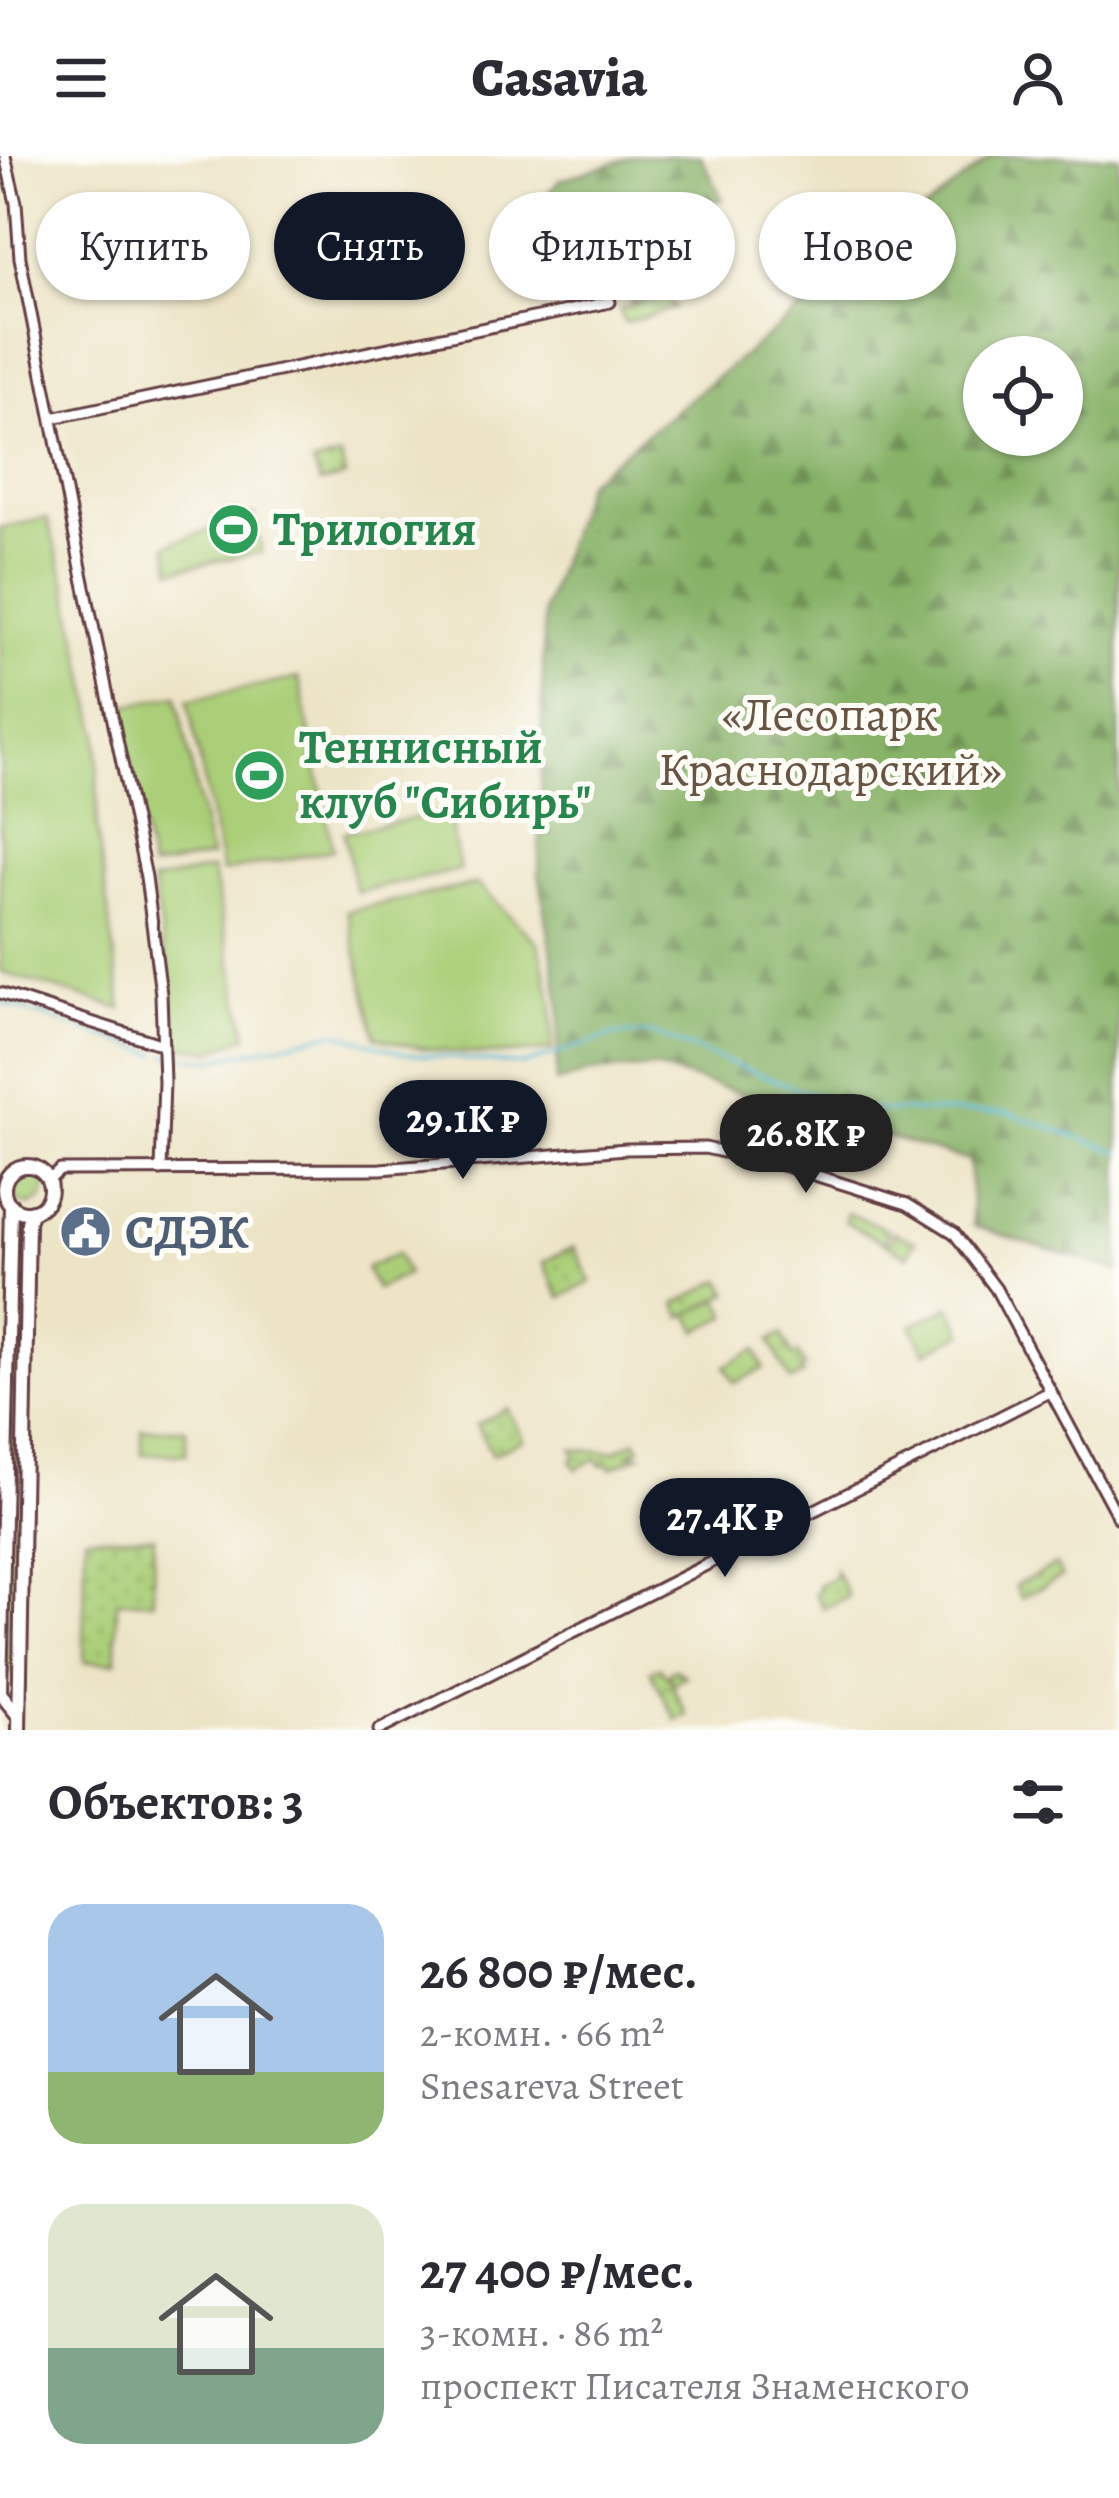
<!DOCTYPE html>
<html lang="ru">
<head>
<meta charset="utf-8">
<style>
	:root { --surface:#fff; --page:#f2f2f3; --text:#2b2b33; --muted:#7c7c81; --accent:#111827 }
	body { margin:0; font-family:Alegreya,serif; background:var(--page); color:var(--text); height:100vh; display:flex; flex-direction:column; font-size:45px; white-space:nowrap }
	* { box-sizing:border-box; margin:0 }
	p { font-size:39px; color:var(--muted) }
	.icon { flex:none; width:66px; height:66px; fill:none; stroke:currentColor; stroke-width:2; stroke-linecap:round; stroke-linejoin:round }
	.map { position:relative; height:1574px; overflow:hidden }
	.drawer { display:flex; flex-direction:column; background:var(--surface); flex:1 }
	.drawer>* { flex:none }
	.banner { position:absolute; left:36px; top:36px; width:1047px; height:108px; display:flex; gap:24px }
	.buttons { position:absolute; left:963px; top:180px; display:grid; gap:24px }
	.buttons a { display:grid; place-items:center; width:120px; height:120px; border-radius:50%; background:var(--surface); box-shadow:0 3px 9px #0004; font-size:60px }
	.price { position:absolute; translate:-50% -102px; padding:0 27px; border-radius:42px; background:var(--accent); color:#fff; font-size:39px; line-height:78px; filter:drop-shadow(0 3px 6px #0008) }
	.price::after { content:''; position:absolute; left:50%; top:72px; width:36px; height:27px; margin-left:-18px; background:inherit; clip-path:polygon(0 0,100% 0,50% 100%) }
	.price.selected { background:#222; color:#fff }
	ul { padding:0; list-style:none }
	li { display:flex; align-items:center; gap:36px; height:300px; padding:0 48px }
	li span { display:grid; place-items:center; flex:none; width:336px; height:240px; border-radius:36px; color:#555 }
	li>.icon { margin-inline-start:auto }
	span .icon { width:144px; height:144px; fill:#fffc; stroke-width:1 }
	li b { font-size:51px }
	h2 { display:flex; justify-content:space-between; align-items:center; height:144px; padding:0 48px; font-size:51px }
	.chip { padding:0 42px; border-radius:54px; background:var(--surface); box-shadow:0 3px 9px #0004; font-size:42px; line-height:108px }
	.chip.selected { background:var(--accent); color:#fff }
	header { display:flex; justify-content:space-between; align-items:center; height:156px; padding:0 48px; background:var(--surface); font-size:54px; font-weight:800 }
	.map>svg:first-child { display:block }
	.green { fill:#aacf78; stroke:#7a7752; stroke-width:3 }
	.forest { fill:url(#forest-firs); stroke:#68684a; stroke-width:3; fill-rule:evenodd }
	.park { fill:url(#park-dots); stroke:#7a7752; stroke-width:3 }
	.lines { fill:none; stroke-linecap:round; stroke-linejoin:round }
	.stream { stroke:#57b7d5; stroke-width:3 }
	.minor-casing { stroke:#623d42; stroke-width:15 }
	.tertiary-casing { stroke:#623d42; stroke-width:18 }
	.minor { stroke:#fff; stroke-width:9 }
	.tertiary { stroke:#fff; stroke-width:12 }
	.labels { text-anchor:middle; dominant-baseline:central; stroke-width:10; stroke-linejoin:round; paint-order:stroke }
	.leisure-label { font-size:48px; font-weight:bold; fill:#27864d; stroke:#fdfcf7; text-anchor:start }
	.park-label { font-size:48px; fill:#675442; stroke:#fdfcf7 }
	.service-label { font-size:48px; font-weight:bold; fill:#4e5e75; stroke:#fdfcf7; text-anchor:start }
</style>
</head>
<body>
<header><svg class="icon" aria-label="menu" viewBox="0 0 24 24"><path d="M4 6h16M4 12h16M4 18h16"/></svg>Casavia<svg class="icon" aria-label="person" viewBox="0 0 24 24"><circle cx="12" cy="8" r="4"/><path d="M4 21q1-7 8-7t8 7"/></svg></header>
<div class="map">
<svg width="1119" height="1574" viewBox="0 0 1119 1574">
	<defs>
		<pattern id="forest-firs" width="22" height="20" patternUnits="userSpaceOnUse" patternTransform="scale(3)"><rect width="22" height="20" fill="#87b268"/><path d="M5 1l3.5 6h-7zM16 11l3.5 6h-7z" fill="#709056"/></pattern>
		<pattern id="park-dots" width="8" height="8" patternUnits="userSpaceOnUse" patternTransform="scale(3)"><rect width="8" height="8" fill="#aacf78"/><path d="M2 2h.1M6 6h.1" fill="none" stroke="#94b168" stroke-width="1.8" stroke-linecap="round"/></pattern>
	</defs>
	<rect width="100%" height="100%" fill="#fdfcf7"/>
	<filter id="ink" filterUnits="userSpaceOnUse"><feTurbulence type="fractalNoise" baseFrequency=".00833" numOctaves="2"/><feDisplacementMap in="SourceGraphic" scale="24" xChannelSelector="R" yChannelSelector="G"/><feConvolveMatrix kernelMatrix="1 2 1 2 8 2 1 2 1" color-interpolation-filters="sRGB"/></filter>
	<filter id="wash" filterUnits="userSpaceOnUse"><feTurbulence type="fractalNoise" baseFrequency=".004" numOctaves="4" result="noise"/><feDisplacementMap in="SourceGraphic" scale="48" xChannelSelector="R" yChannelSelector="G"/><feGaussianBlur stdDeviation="2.7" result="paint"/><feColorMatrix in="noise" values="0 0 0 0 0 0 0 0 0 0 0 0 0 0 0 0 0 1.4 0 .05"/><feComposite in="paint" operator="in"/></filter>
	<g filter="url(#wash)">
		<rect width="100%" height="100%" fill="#ede4c6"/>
		<g class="green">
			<path d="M658 117 664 137 631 147 625 126Z"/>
			<path d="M254 358 262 396 172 414 167 389Z"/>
			<path d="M47 362 68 434 98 576 97 673 122 853 0 816V372Z"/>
			<path d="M299 522 333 694 222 716 188 544Z"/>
			<path d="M177 539 210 701 151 713 119 551Z"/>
			<path d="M448 655 460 714 356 736 344 677Z"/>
			<path d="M212 713 247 880 212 895 176 889 170 827 152 726Z"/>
			<path d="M477 728 539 788 552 845V894C493 902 434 898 376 881L347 755Z"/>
			<circle cx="28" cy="1032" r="17"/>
			<path d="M14 1069 23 1070 19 1230H12Z"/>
			<path d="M397 1097 407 1118 376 1133 366 1112Z"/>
			<path d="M720 1143 728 1160 698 1175 689 1158Z"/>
			<path d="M950 1150 964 1177 925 1196 912 1170Z"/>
			<path d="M755 1194 764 1212 734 1227 725 1210Z"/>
			<path d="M12 1244 21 1246 19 1338H9Z"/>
			<rect x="142" y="1273" width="44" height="25"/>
			<path d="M9 1343H19L14 1518 6 1516Z"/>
		</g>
		<g class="forest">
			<path d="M635 0H701L722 43 593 80 556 101 541 45 560 24Z"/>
			<path d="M992 0H1119V1115L973 1070 969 1005 655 912 592 916 556 927 560 847 539 718 544 454 586 326ZM1062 201V279H984V201Z"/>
		</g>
		<g class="park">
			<path d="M666 140 675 152 624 167 620 153Z"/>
			<path d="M341 301 345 321 320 327 313 308Z"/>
			<path d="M847 1057 889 1074 884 1085 888 1087 894 1076 915 1085 908 1100 844 1065Z"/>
			<path d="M574 1091 591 1126 560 1142 543 1106Z"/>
			<path d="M722 1124 729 1137 683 1161 676 1148Z"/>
			<path d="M782 1178 793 1200 798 1198 805 1211 800 1214 803 1219 790 1225 770 1184Z"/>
			<path d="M507 1252 523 1283 492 1299 476 1269Z"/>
			<path d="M636 1284 640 1292 630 1297 640 1299 611 1312 607 1307 601 1310 596 1302 576 1313 571 1304 576 1301 572 1293 613 1296Z"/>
			<path d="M699 1330 714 1359 689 1372 674 1343Z"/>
			<path d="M85 1380H154L153 1445H117L116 1506H84Z"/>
			<path d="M1056 1409 1062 1421 1021 1442 1015 1430Z"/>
			<path d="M835 1414 848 1440 823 1453 815 1437 820 1434 818 1429 834 1421Z"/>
			<path d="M659 1511 670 1523 669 1516 676 1513 686 1520 672 1528 687 1559 676 1564 650 1515Z"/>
		</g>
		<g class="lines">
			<g class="stream">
				<path d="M0 846 158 898"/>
				<path d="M167 899 211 904 335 876 403 897 523 909 614 879 653 878 840 949 888 955 1007 957 1119 995"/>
			</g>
		</g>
	</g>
	<g filter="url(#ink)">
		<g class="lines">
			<defs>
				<g id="minor">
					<path d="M5 0 16 47 20 102 81 412 146 721 161 838 164 926 161 1014"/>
					<path d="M52 262 610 146"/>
					<path d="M0 837 163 889"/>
					<path d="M49 1024 60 1014 381 1013 626 993 705 992 786 1010 907 1048 954 1077 996 1133 1119 1363"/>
					<path d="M379 1574 1051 1235"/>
				</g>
				<g id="tertiary">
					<circle cx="27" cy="1033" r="23"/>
					<path d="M11 1049 0 1537 18 1559"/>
					<path d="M19 1574 28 1066 32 1055"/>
				</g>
			</defs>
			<use href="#minor" class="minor-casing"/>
			<use href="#tertiary" class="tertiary-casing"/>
			<use href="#minor" class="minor"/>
			<use href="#tertiary" class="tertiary"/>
		</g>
	</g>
	<defs>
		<symbol id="stadium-disc" viewBox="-11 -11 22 22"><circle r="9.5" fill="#2e9e5b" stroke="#fdfcf7"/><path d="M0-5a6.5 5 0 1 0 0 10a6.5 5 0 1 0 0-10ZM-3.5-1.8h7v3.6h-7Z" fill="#fff"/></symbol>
		<symbol id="civic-disc" viewBox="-11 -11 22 22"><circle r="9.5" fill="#5c6f8a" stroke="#fdfcf7"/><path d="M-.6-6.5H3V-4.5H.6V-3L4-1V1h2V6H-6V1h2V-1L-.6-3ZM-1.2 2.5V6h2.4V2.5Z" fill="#fff"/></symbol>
	</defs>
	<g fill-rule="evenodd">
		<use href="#stadium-disc" x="204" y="344" width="59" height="59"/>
		<use href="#stadium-disc" x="230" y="590" width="59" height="59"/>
		<use href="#civic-disc" x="56" y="1046" width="59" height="59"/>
	</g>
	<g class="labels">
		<g class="leisure-label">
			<text x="273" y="373">Трилогия</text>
			<text x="299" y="591">Теннисный<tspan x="299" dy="55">клуб "Сибирь"</tspan></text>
		</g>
		<g class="park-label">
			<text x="830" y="558">«Лесопарк<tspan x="830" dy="55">Краснодарский»</tspan></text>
		</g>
		<g class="service-label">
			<text x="125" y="1076">СДЭК</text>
		</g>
	</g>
</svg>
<div class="buttons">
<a><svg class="icon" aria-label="locate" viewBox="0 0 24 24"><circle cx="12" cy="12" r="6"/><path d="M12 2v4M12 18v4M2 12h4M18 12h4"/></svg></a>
</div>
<b class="price" style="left:463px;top:1026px">29.1K ₽</b>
<b class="price selected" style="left:806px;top:1040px">26.8K ₽</b>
<b class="price" style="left:725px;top:1424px">27.4K ₽</b>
<div class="banner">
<a class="chip">Купить</a>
<a class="chip selected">Снять</a>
<a class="chip">Фильтры</a>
<a class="chip">Новое</a>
</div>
</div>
<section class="drawer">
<h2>Объектов: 3<svg class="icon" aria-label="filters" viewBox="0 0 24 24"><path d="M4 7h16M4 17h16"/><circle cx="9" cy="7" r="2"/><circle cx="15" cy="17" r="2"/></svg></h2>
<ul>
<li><span style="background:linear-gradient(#a9c7e8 70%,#8fb573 0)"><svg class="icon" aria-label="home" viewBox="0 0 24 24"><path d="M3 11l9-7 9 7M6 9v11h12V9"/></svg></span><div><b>26 800 ₽/мес.</b><p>2-комн. · 66 m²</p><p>Snesareva Street</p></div></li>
<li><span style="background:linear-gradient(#dfe7d0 60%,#7fa58c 0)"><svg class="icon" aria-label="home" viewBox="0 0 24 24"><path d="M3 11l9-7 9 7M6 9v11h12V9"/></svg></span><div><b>27 400 ₽/мес.</b><p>3-комн. · 86 m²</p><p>проспект Писателя Знаменского</p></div></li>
</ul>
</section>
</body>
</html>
